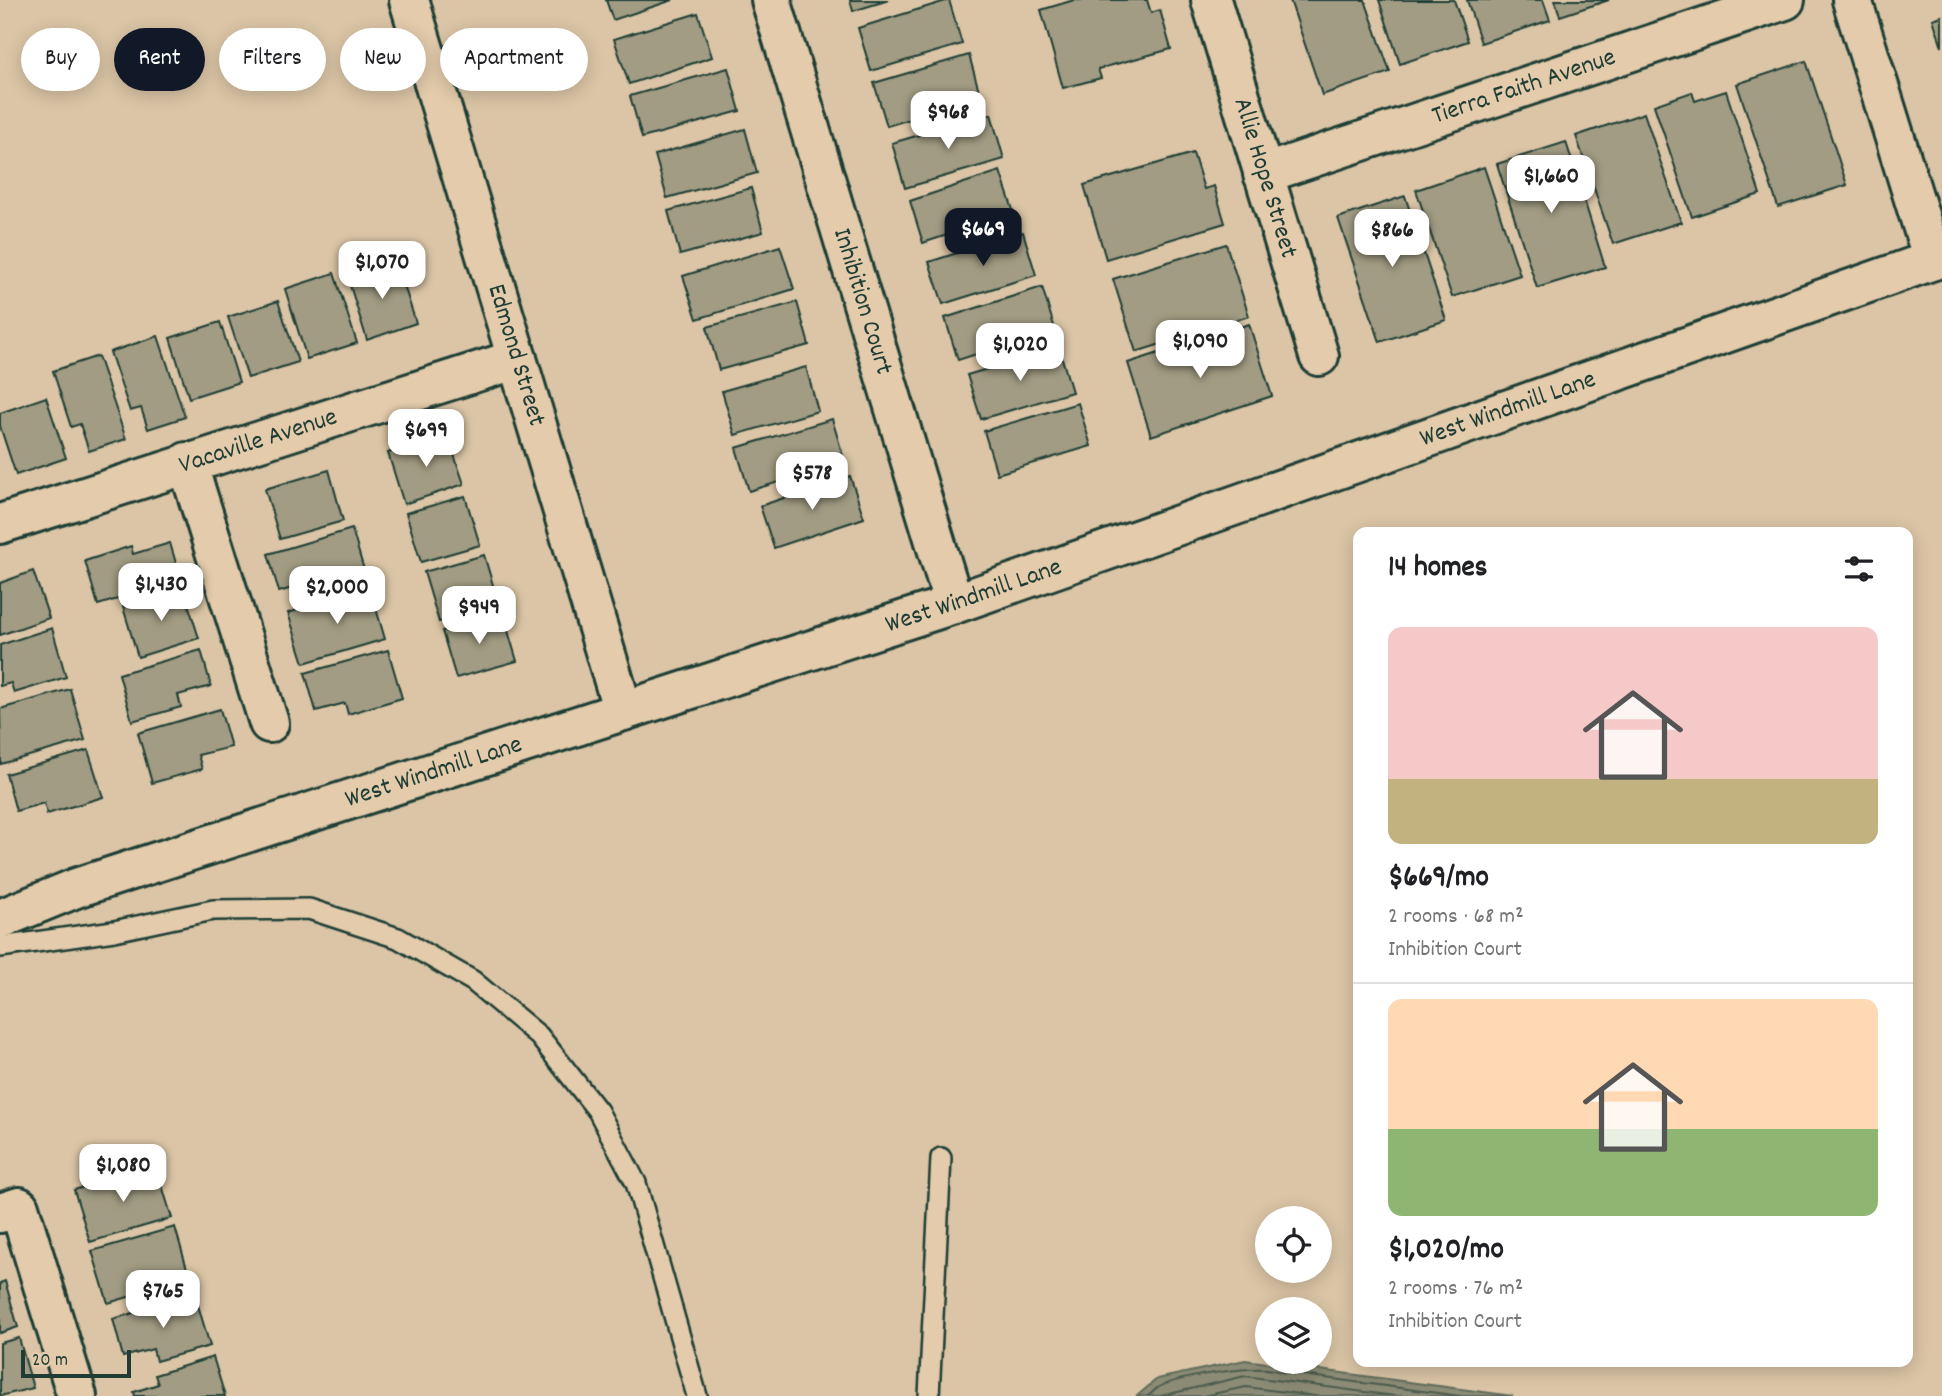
<!DOCTYPE html>
<html lang="en">
<head>
<meta charset="utf-8">
<style>
	:root { --surface:#fff; --page:#f6f6f6; --text:#202124; --muted:#757577; --line:#e0e0e0; --accent:#111827 }
	body { margin:0; font-family:Dekko,sans-serif; background:var(--page); color:var(--text); height:100vh; display:flex; flex-direction:column; font-size:26px; white-space:nowrap }
	* { box-sizing:border-box; margin:0 }
	p { font-size:23px; color:var(--muted) }
	.icon { flex:none; width:38px; height:38px; fill:none; stroke:currentColor; stroke-width:2; stroke-linecap:round; stroke-linejoin:round }
	.map { position:relative; flex:1; overflow:hidden }
	.details { position:absolute; left:1353px; top:527px; width:560px; height:840px; display:flex; flex-direction:column; background:var(--surface); border-radius:14px; box-shadow:0 4px 18px #0003 }
	.details>* { flex:none }
	.guide { position:absolute; left:21px; top:28px; width:665px; height:63px; display:flex; gap:14px }
	.controls { position:absolute; left:1255px; top:1206px; display:grid; gap:14px }
	.controls a { display:grid; place-items:center; width:77px; height:77px; border-radius:50%; background:var(--surface); box-shadow:0 4px 18px #0003; font-size:35px }
	.scale { position:absolute; left:21px; bottom:18px; width:110px; box-sizing:border-box; padding-left:7px; border:4px solid #1f3d34; border-top:0; font-size:19px; line-height:24px; white-space:nowrap; color:#1f3d34; -webkit-text-stroke:5px #e3cbab; paint-order:stroke }
	.price { position:absolute; translate:-50% -60px; padding:0 16px; border-radius:14px; background:#fff; color:#222; font-size:23px; line-height:46px; filter:drop-shadow(0 2px 4px #0008) }
	.price::after { content:''; position:absolute; left:50%; top:42px; width:21px; height:16px; margin-left:-10px; background:inherit; clip-path:polygon(0 0,100% 0,50% 100%) }
	.price.on { background:var(--accent); color:#fff }
	ul { padding:0; list-style:none }
	li { display:grid; align-content:center; gap:14px; height:371px; padding:0 35px }
	li+li { border-top:2px solid var(--line) }
	li span { display:grid; place-items:center; height:217px; border-radius:14px; color:#555 }
	li>.icon { margin-inline-start:auto }
	span .icon { width:126px; height:126px; fill:#fffc; stroke-width:1 }
	li b { font-size:30px }
	h2 { display:flex; justify-content:space-between; align-items:center; height:84px; padding:0 35px; font-size:30px }
	.tag { padding:0 24px; border-radius:32px; background:var(--surface); box-shadow:0 4px 18px #0003; font-size:24px; line-height:63px }
	.tag.on { background:var(--accent); color:#fff }
	.map>svg:first-child { display:block }
	.water { fill:#8c8b75; stroke:#606c5b; stroke-width:2 }
	.lines { fill:none; stroke-linecap:round; stroke-linejoin:round }
	.shore { stroke:#4b5c4e; stroke-width:2 }
	.building { fill:#a19c83; stroke:#1f3d34; stroke-width:2 }
	.service-casing { stroke:#1f3d34; stroke-width:24 }
	.minor-casing { stroke:#1f3d34; stroke-width:44 }
	.tertiary-casing { stroke:#1f3d34; stroke-width:44 }
	.service { stroke:#e3cbab; stroke-width:19 }
	.minor { stroke:#e3cbab; stroke-width:38 }
	.tertiary { stroke:#e3cbab; stroke-width:38 }
	.labels { text-anchor:middle; dominant-baseline:central; stroke-width:5; stroke-linejoin:round; paint-order:stroke }
	.street-label { font-size:26px; fill:#1f3d34; stroke:#e3cbab }
</style>
</head>
<body>
<div class="map">
<svg width="1942" height="1396" viewBox="0 0 1942 1396">
	<rect width="100%" height="100%" fill="#dbc5a6"/>
	<filter id="ink" filterUnits="userSpaceOnUse"><feTurbulence type="fractalNoise" baseFrequency=".0143" numOctaves="2"/><feDisplacementMap in="SourceGraphic" scale="14" xChannelSelector="R" yChannelSelector="G"/><feConvolveMatrix kernelMatrix="1 2 1 2 8 2 1 2 1" color-interpolation-filters="sRGB"/></filter>
	<g filter="url(#ink)">
		<path class="water" d="M1245 1360 1513 1396H1137L1157 1379Z"/>
		<g class="lines">
			<g class="shore">
				<path d="M1148 1396C1152 1393 1156 1388 1161 1386 1183 1376 1261 1363 1280 1372L1460 1396"/>
				<path d="M1161 1396 1245 1376 1394 1396"/>
				<path d="M1203 1396 1246 1387 1315 1396"/>
			</g>
		</g>
		<g class="building">
			<path d="M606 0H673L613 20Z"/>
			<path d="M850 0H889L853 11Z"/>
			<path d="M949 0 962 44 871 71 858 28Z"/>
			<path d="M1074 0H1147L1151 13 1160 10 1171 49 1098 69 1101 78 1063 88 1041 10Z"/>
			<path d="M1290 0H1365L1390 72 1322 95Z"/>
			<path d="M1379 0H1454L1468 41 1400 64Z"/>
			<path d="M1467 0H1543L1550 20 1481 43Z"/>
			<path d="M1555 0H1609L1560 16Z"/>
			<path d="M698 13 712 57 629 84 614 39Z"/>
			<path d="M1942 16V47L1933 19Z"/>
			<path d="M969 55 981 98 887 126 874 83Z"/>
			<path d="M1806 61 1847 185 1778 207 1737 84Z"/>
			<path d="M728 68 740 111 642 138 630 96Z"/>
			<path d="M1726 91 1760 194 1692 217 1654 105 1692 92 1695 101Z"/>
			<path d="M1644 113 1681 222 1613 244 1576 136Z"/>
			<path d="M991 114 1004 159 905 188 892 143Z"/>
			<path d="M745 129 757 173 667 198 655 155Z"/>
			<path d="M1566 142 1605 267 1537 288 1497 164Z"/>
			<path d="M1193 153 1204 189 1214 186 1225 223 1106 259 1084 185Z"/>
			<path d="M1484 167 1520 275 1452 297 1416 190Z"/>
			<path d="M1000 171 1014 213 923 243 910 201Z"/>
			<path d="M751 188 763 232 680 255 668 211Z"/>
			<path d="M1405 196 1446 320 1380 342 1338 218Z"/>
			<path d="M1023 232 1036 275 943 304 929 262Z"/>
			<path d="M1226 244 1249 316 1136 352 1113 279Z"/>
			<path d="M780 246 794 289 697 319 683 276Z"/>
			<path d="M397 263 416 323 367 340 348 279Z"/>
			<path d="M334 273 357 343 307 359 285 289Z"/>
			<path d="M1042 287 1055 329 958 360 945 318Z"/>
			<path d="M278 301 298 362 248 378 228 317Z"/>
			<path d="M797 302 809 345 719 370 707 327Z"/>
			<path d="M220 322 239 382 189 398 170 338Z"/>
			<path d="M1249 324 1272 396 1151 436 1128 363Z"/>
			<path d="M158 336 185 417 148 429 141 408 130 411 110 352Z"/>
			<path d="M1059 348 1072 392 981 419 967 375Z"/>
			<path d="M98 356 126 439 89 451 80 424 71 427 53 371Z"/>
			<path d="M806 367 818 411 735 435 722 391Z"/>
			<path d="M46 397 66 458 16 475 0 426V413Z"/>
			<path d="M1078 403 1091 446 997 474 984 431Z"/>
			<path d="M832 419 845 462 749 491 736 448Z"/>
			<path d="M447 434 464 484 404 504 388 453Z"/>
			<path d="M329 470 343 521 280 539 265 489Z"/>
			<path d="M850 476 864 518 774 548 760 506Z"/>
			<path d="M465 496 480 545 421 562 406 513Z"/>
			<path d="M352 529 366 577 312 593 309 583 279 592 268 554Z"/>
			<path d="M170 543 181 580 98 605 85 561 131 546 133 554Z"/>
			<path d="M484 555 499 605 439 622 424 572Z"/>
			<path d="M33 571 49 618 0 635V583Z"/>
			<path d="M183 588 199 638 138 657 123 607Z"/>
			<path d="M370 588 385 639 304 663 288 613Z"/>
			<path d="M503 614 517 661 456 678 442 631Z"/>
			<path d="M52 628 66 677 14 693 11 683 0 686V645Z"/>
			<path d="M201 650 211 686 178 695 181 707 132 721 119 674Z"/>
			<path d="M388 650 402 698 348 714 345 703 316 711 305 673Z"/>
			<path d="M70 689 85 740 1 764 0 709Z"/>
			<path d="M220 709 231 747 198 755 202 769 152 783 138 733Z"/>
			<path d="M88 750 103 797 47 814 44 803 16 811 6 774Z"/>
			<path d="M156 1166 172 1218 90 1242 74 1190Z"/>
			<path d="M175 1227 190 1279 108 1303 92 1251Z"/>
			<path d="M5 1281 18 1327 0 1333V1283Z"/>
			<path d="M195 1295 210 1346 156 1361 153 1349 123 1357 113 1319Z"/>
			<path d="M19 1338 33 1388 0 1396V1343Z"/>
			<path d="M213 1357 225 1396H135L134 1392 158 1384 155 1375Z"/>
		</g>
		<g class="lines">
			<defs>
				<g id="service">
					<path d="M0 947 114 931 213 910 309 909 398 938 473 981 539 1036 598 1111 636 1183 697 1396"/>
					<path d="M929 1396 941 1158"/>
				</g>
				<g id="minor">
					<path id="s1" d="M409 0 623 711"/>
					<path id="s2" d="M771 0 954 604"/>
					<path id="s3" d="M1211 0 1319 356"/>
					<path d="M1852 0 1933 260"/>
					<path id="s4" d="M1263 174 1785 0"/>
					<path d="M187 462 269 723"/>
					<path id="s5" d="M0 524 517 359"/>
					<path d="M0 1213 19 1207 77 1396"/>
				</g>
				<g id="tertiary">
					<path id="s6" d="M0 919 76 888 954 604 1942 257"/>
				</g>
			</defs>
			<use href="#service" class="service-casing"/>
			<use href="#minor" class="minor-casing"/>
			<use href="#tertiary" class="tertiary-casing"/>
			<use href="#service" class="service"/>
			<use href="#minor" class="minor"/>
			<use href="#tertiary" class="tertiary"/>
		</g>
	</g>
	<g class="labels">
		<g class="street-label">
			<text stroke="none"><textPath href="#s4" startOffset="275">Tierra Faith Avenue</textPath></text>
			<text stroke="none"><textPath href="#s3" startOffset="186">Allie Hope Street</textPath></text>
			<text stroke="none"><textPath href="#s2" startOffset="315">Inhibition Court</textPath></text>
			<text stroke="none"><textPath href="#s1" startOffset="371">Edmond Street</textPath></text>
			<text stroke="none"><textPath href="#s6" startOffset="1592">West Windmill Lane</textPath></text>
			<text stroke="none"><textPath href="#s5" startOffset="271">Vacaville Avenue</textPath></text>
			<text stroke="none"><textPath href="#s6" startOffset="1026">West Windmill Lane</textPath></text>
			<text stroke="none"><textPath href="#s6" startOffset="458">West Windmill Lane</textPath></text>
		</g>
	</g>
</svg>
<div class="controls">
<a><svg class="icon" aria-label="locate" viewBox="0 0 24 24"><circle cx="12" cy="12" r="6"/><path d="M12 2v4M12 18v4M2 12h4M18 12h4"/></svg></a>
<a><svg class="icon" aria-label="layers" viewBox="0 0 24 24"><path d="M12 4l9 5-9 5-9-5zM3 14l9 5 9-5"/></svg></a>
</div>
<div class="scale">20 m</div>
<b class="price" style="left:948px;top:151px">$968</b>
<b class="price" style="left:1551px;top:215px">$1,660</b>
<b class="price on" style="left:983px;top:268px">$669</b>
<b class="price" style="left:1392px;top:269px">$866</b>
<b class="price" style="left:382px;top:301px">$1,070</b>
<b class="price" style="left:1200px;top:380px">$1,090</b>
<b class="price" style="left:1020px;top:383px">$1,020</b>
<b class="price" style="left:426px;top:469px">$699</b>
<b class="price" style="left:812px;top:512px">$578</b>
<b class="price" style="left:161px;top:623px">$1,430</b>
<b class="price" style="left:337px;top:626px">$2,000</b>
<b class="price" style="left:479px;top:646px">$949</b>
<b class="price" style="left:123px;top:1204px">$1,080</b>
<b class="price" style="left:163px;top:1330px">$765</b>
<div class="guide">
<a class="tag">Buy</a>
<a class="tag on">Rent</a>
<a class="tag">Filters</a>
<a class="tag">New</a>
<a class="tag">Apartment</a>
</div>
<section class="details">
<h2>14 homes<svg class="icon" aria-label="filters" viewBox="0 0 24 24"><path d="M4 7h16M4 17h16"/><circle cx="9" cy="7" r="2"/><circle cx="15" cy="17" r="2"/></svg></h2>
<ul>
<li><span style="background:linear-gradient(#f6c9c9 70%,#c2b280 0)"><svg class="icon" aria-label="home" viewBox="0 0 24 24"><path d="M3 11l9-7 9 7M6 9v11h12V9"/></svg></span><div><b>$669/mo</b><p>2 rooms · 68 m²</p><p>Inhibition Court</p></div></li>
<li><span style="background:linear-gradient(#ffd9b3 60%,#8fb573 0)"><svg class="icon" aria-label="home" viewBox="0 0 24 24"><path d="M3 11l9-7 9 7M6 9v11h12V9"/></svg></span><div><b>$1,020/mo</b><p>2 rooms · 76 m²</p><p>Inhibition Court</p></div></li>
</ul>
</section>
</div>
</body>
</html>
